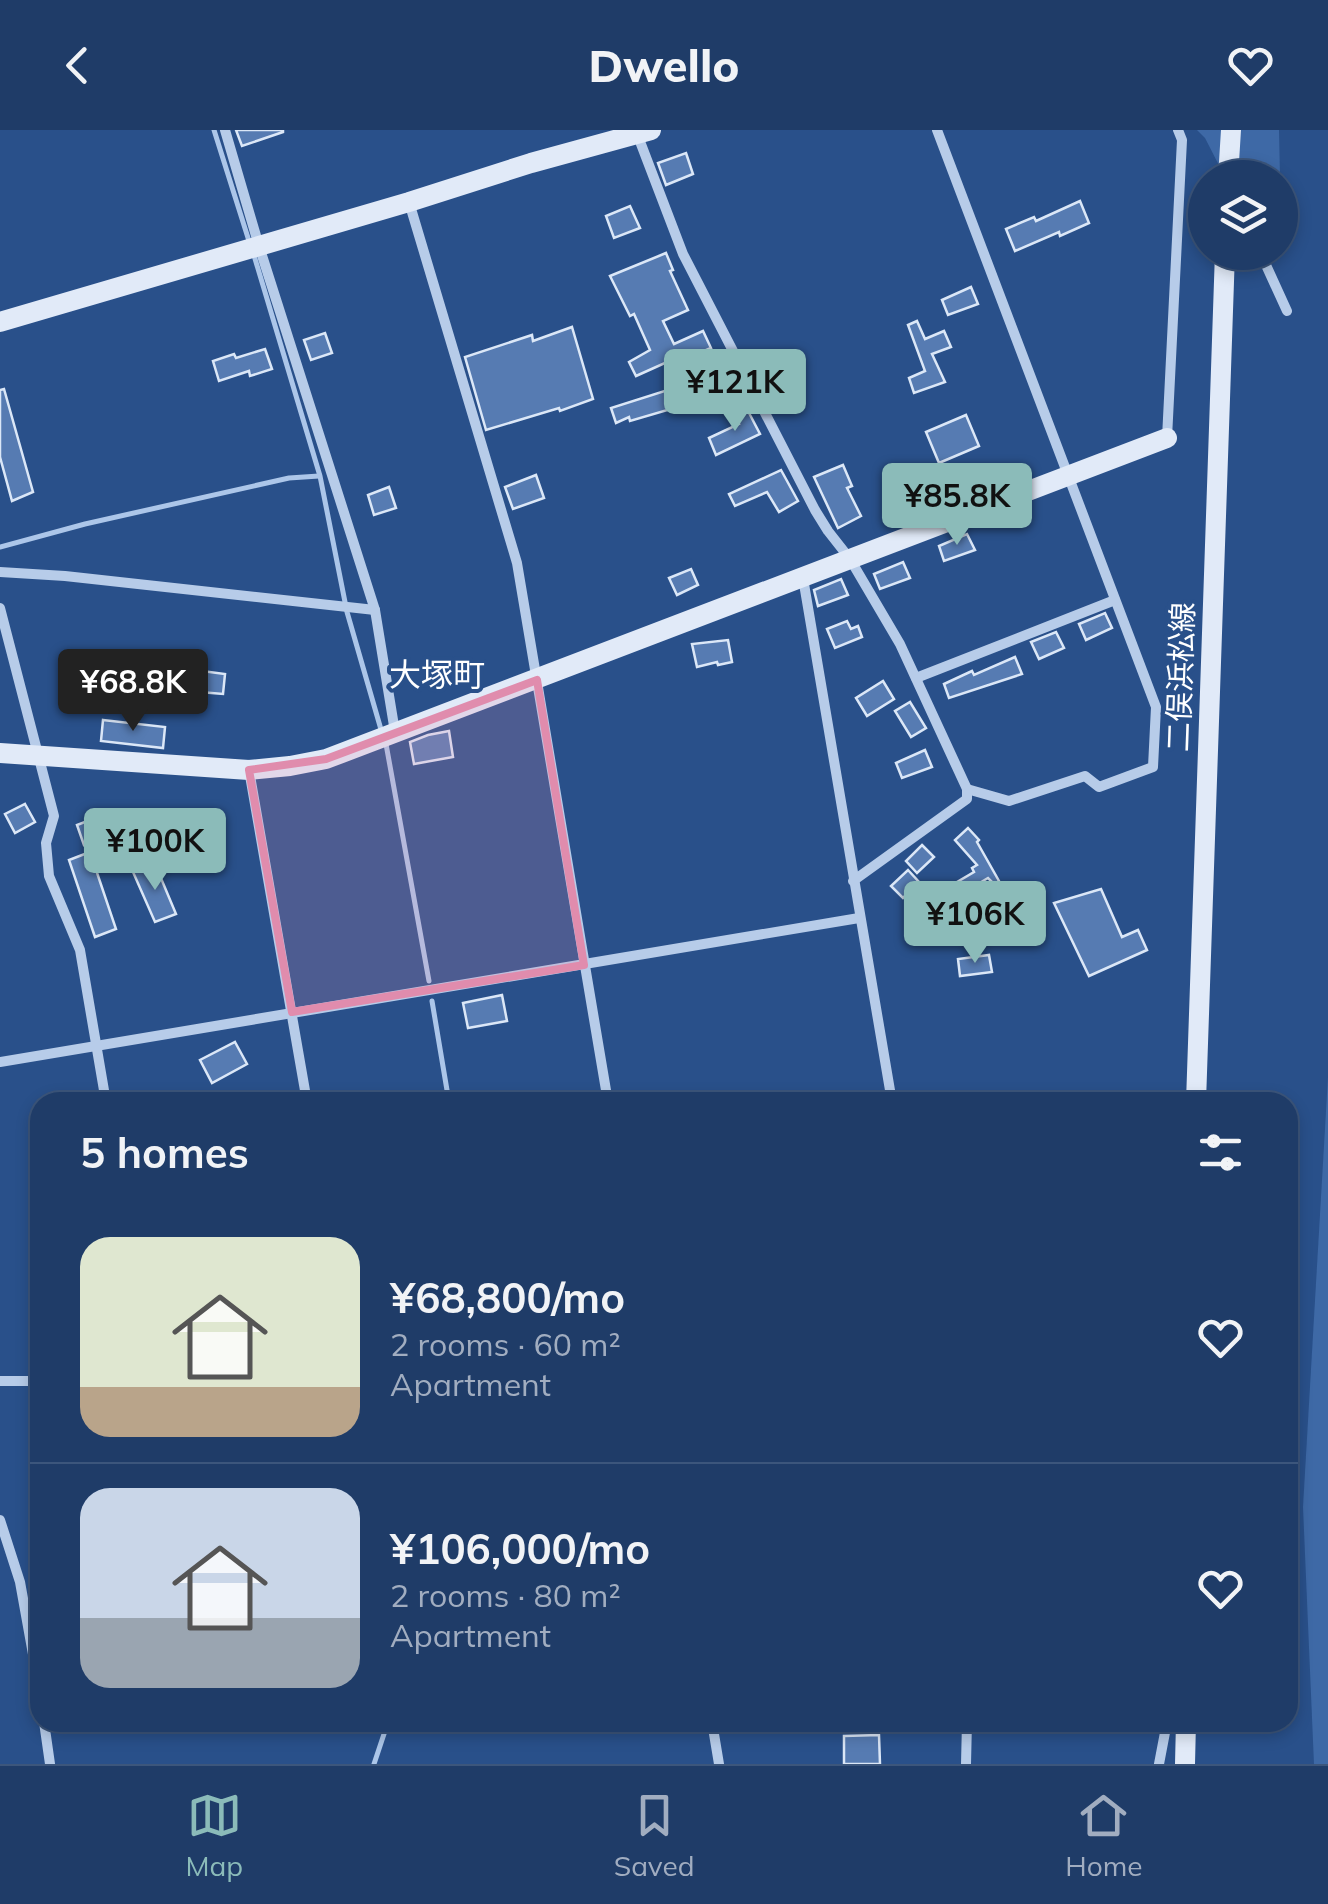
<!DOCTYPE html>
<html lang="en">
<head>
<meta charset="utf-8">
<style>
	:root { --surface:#1f3c68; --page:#27436e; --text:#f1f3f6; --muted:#a1adc0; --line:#3c567c; --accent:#8bbbb9 }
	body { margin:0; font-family:Mulish,"Noto Sans JP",sans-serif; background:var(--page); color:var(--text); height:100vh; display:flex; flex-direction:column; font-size:38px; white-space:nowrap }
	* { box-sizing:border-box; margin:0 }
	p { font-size:32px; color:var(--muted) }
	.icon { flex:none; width:55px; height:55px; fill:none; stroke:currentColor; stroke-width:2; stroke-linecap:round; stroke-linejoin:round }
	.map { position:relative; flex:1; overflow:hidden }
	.sheet { position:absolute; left:30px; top:962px; width:1268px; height:640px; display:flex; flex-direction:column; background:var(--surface); border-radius:30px; box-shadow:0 5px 15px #0003,0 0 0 2px var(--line) }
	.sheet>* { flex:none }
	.controls { position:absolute; left:1188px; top:30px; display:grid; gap:20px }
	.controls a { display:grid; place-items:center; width:110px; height:110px; border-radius:50%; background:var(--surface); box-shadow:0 5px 15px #0003,0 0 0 2px var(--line); font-size:50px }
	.price { position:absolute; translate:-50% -85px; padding:0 22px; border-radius:10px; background:var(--accent); color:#111; font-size:32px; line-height:65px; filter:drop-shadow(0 2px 5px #0008) }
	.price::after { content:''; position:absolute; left:50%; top:60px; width:30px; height:22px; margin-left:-15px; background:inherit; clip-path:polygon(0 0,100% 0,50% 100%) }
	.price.selected { background:#222; color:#fff }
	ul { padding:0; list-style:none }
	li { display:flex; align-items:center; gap:30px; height:250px; padding:0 50px }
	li+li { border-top:2px solid var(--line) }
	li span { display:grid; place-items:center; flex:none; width:280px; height:200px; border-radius:30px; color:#555 }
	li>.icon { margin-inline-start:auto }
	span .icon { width:120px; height:120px; fill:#fffc; stroke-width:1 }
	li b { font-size:42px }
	h2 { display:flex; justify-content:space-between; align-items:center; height:120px; padding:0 50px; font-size:42px }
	header { display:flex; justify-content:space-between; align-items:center; height:130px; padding:0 50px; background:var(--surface); font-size:45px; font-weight:800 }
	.tab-bar { display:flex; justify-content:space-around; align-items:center; height:140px; border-top:2px solid var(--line); background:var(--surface); font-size:28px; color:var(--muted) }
	.tab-bar a { display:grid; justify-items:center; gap:5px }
	.tab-bar .selected { color:var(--accent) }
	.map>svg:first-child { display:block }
	.green { fill:#3e69a6 }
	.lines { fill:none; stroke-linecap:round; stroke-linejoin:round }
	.stream { stroke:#acc6e9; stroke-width:5 }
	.building { fill:#567bb2; stroke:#dbe7f7; stroke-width:2.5 }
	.street { stroke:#b7cce9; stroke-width:10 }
	.secondary { stroke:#e1eaf8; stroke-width:20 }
	.marked { fill:#e08cad; fill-opacity:0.2; stroke:#e08cad; stroke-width:8; stroke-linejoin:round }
	.labels { text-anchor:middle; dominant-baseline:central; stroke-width:8; stroke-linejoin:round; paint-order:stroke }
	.street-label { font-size:30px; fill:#fff; stroke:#29508a }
	.neighbourhood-label { font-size:32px; fill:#fff; stroke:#29508a }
</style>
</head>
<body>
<header><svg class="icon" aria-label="back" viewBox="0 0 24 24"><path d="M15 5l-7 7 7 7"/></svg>Dwello<svg class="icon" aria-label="heart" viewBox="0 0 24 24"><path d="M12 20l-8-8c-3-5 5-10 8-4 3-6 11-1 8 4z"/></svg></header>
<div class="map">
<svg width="1328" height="1634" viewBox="0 0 1328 1634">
	<rect width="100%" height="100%" fill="#29508a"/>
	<g class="green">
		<path d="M1197 0H1279L1280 47H1225L1205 8Z"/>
		<path d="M1328 947V1634H1314L1303 1377Z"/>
	</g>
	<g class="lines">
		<g class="stream">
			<path d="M214 0 249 111"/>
			<path d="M253 122 320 346 347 482 382 603"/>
			<path d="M0 417 85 394 289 348 319 346"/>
			<path d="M386 614 429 851"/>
			<path d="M432 871 449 972"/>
			<path d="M374 1634 388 1592"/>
		</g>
	</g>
	<g class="building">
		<path d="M236 0H283V2L242 16Z"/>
		<path d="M686 23 693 44 666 55 658 33Z"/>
		<path d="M1080 71 1089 93 1060 106 1059 102 1015 121 1006 99 1034 87 1036 91Z"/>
		<path d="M630 76 640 98 614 108 606 86Z"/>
		<path d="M666 123 673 140 670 141 688 180 663 191 674 214 703 201 711 218 690 227 687 223 636 246 629 232 650 220 634 184 630 186 610 146Z"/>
		<path d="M971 157 978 174 948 185 942 170Z"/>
		<path d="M917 191 925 209 944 201 951 217 932 224 945 252 914 263 909 248 925 241 908 195Z"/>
		<path d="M572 197 593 269 560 281 559 278 486 300 465 227 532 205 533 211Z"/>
		<path d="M325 203 332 223 311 230 304 210Z"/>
		<path d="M265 219 272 239 250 246 249 241 219 251 213 231 234 224 236 228Z"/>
		<path d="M717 251 722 268 700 276 698 271 630 291 629 287 616 293 611 278 674 258 676 264Z"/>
		<path d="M4 259 33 362 12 371 0 327V260Z"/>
		<path d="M748 281 760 304 716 325 709 308 739 294 736 288Z"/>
		<path d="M966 285 979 316 939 333 926 302Z"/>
		<path d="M843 335 852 356 847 358 861 386 838 398 814 347Z"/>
		<path d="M781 340 798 371 779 382 767 362 735 376 729 364Z"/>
		<path d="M536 345 544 368 513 379 505 357Z"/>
		<path d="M389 357 396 378 374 385 368 365Z"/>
		<path d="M967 404 975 420 944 431 939 416Z"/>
		<path d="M903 432 910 448 880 459 874 444Z"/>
		<path d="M691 439 698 455 677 465 669 448Z"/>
		<path d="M841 449 848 465 818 476 814 460Z"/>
		<path d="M1105 483 1112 498 1086 510 1079 494Z"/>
		<path d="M847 491 851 499 858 496 862 507 835 518 827 499Z"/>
		<path d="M1056 502 1064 518 1039 529 1031 512Z"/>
		<path d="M728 510 732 532 718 535 717 532 697 537 692 514Z"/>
		<path d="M1015 527 1022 544 949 568 944 554 972 541 974 545Z"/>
		<path d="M62 530 85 532 83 553 60 551Z"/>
		<path d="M134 533 156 535 154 556 132 554Z"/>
		<path d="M202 541 225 544 223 564 200 562Z"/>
		<path d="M883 551 894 569 867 586 856 568Z"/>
		<path d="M94 554 117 557 115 578 92 576Z"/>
		<path d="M910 572 926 598 911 607 895 581Z"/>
		<path d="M103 590 165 597 163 618 101 611Z"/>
		<path d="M449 601 453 627 414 634 410 612 428 605Z"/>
		<path d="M925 620 932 637 902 648 896 633Z"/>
		<path d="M25 674 35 692 15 703 5 684Z"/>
		<path d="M98 687 105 707 84 715 77 695Z"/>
		<path d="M968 698 979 710 977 712 999 751 994 754 988 748 973 757 975 760 956 772 947 758 974 742 972 738 977 735 955 710Z"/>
		<path d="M922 715 934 727 917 743 906 731Z"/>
		<path d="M90 722 116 799 95 807 69 730Z"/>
		<path d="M155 734 176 784 155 792 133 742Z"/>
		<path d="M908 740 919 752 903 768 891 756Z"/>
		<path d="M1101 759 1122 807 1138 800 1147 820 1089 846 1054 773Z"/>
		<path d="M989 825 992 842 960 846 958 829Z"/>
		<path d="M502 865 507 891 468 898 463 873Z"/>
		<path d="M235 912 247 934 212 953 200 930Z"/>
		<path d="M879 1605 880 1634H844V1606Z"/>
	</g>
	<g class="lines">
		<g class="street">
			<path d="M225 0 259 116 375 480 395 602"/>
			<path d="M937 0 1156 577 1153 637 1099 657 1085 646 1009 671 967 659"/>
			<path d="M636 1 683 124 815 380 828 401 850 429 900 514 967 659V669L853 751"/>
			<path d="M409 72 517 433 608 972"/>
			<path d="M1260 122 1287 181"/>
			<path d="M1167 308 1182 10 1178 0"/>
			<path d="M0 442 65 446 375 480"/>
			<path d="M803 448 892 972"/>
			<path d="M0 478 54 686 46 713 49 746 80 820 106 972"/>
			<path d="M916 548 1115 470"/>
			<path d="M249 640 307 972"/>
			<path d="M0 932 859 788"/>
			<path d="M0 1251H40"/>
			<path d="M0 1390 20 1452 40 1563"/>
			<path d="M44 1592 50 1634"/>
			<path d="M712 1592 719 1634"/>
			<path d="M966 1634 967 1592"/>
			<path d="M1159 1634 1167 1592"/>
		</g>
		<g class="secondary">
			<path d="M1228 48 1231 0"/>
			<path d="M0 192 409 72 531 33 651 0"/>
			<path d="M0 623 249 640 290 636 326 629 1167 308"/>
			<path d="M1196 972 1225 122"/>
			<path d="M1185 1634 1186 1592"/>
		</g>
	</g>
	<path class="marked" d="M537 550 584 835 292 882 249 640 326 629Z"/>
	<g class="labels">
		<g class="street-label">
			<text transform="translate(1180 547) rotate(-88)">二俣浜松線</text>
		</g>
		<g class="neighbourhood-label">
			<text x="437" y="544">大塚町</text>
		</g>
	</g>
</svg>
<div class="controls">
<a><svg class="icon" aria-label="layers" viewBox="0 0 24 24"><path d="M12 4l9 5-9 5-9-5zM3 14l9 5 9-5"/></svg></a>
</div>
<b class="price" style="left:735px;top:304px">¥121K</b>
<b class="price" style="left:957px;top:418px">¥85.8K</b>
<b class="price selected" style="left:133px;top:604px">¥68.8K</b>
<b class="price" style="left:155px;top:763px">¥100K</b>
<b class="price" style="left:975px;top:836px">¥106K</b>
<section class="sheet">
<h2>5 homes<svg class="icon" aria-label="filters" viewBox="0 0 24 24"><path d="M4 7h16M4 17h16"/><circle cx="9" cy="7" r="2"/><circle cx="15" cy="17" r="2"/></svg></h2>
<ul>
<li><span style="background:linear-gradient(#dfe7d0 75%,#b9a48a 0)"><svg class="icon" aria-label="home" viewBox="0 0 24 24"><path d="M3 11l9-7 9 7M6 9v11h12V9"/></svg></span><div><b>¥68,800/mo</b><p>2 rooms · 60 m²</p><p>Apartment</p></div><svg class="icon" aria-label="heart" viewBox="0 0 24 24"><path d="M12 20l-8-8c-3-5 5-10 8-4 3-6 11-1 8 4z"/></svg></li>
<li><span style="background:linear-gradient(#c9d6e8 65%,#9aa5b1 0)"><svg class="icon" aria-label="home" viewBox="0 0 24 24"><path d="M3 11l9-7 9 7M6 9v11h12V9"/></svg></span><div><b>¥106,000/mo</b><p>2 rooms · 80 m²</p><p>Apartment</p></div><svg class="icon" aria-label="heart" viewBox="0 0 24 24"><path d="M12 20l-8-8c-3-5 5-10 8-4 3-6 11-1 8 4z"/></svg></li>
</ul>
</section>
</div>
<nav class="tab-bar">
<a class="selected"><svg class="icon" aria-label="map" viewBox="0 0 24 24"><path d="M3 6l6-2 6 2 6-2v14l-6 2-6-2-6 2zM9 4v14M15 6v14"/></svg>Map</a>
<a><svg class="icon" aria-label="saved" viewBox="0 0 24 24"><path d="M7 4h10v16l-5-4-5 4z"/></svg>Saved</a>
<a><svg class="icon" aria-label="home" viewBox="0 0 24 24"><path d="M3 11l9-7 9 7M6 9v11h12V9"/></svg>Home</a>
</nav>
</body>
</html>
